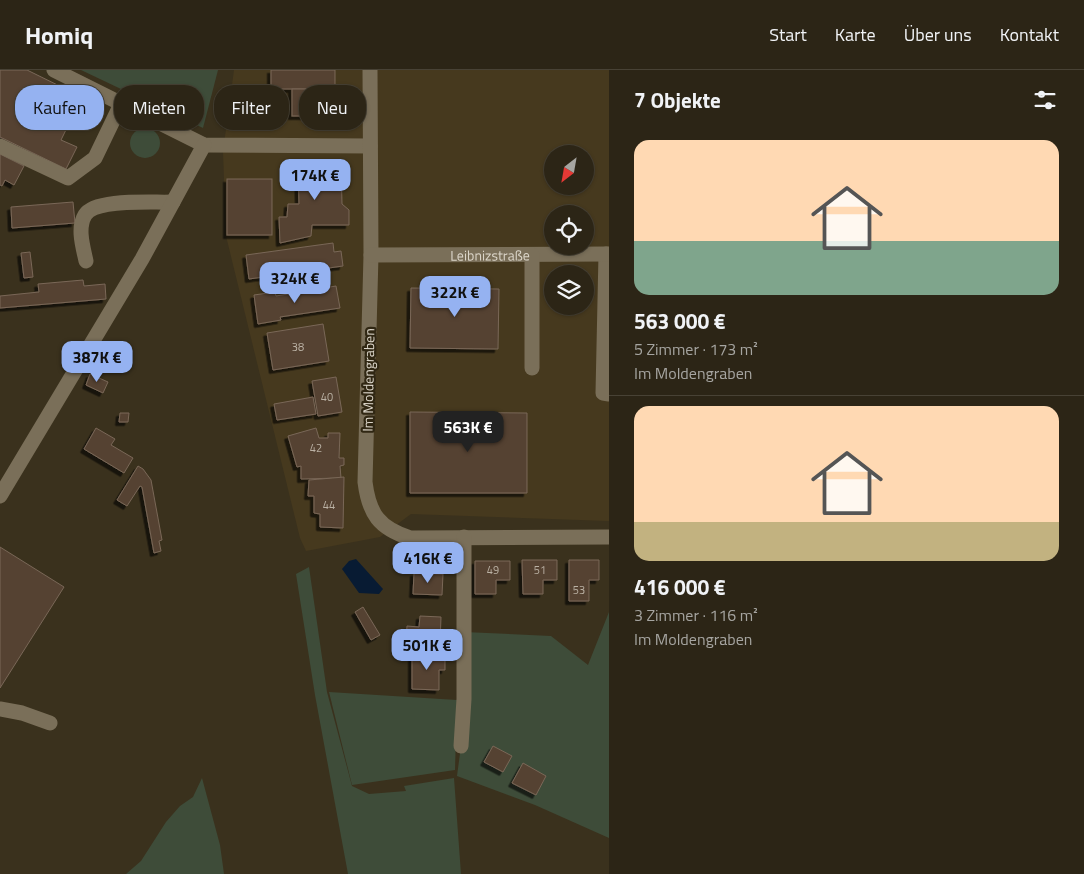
<!DOCTYPE html>
<html lang="de">
<head>
<meta charset="utf-8">
<style>
	:root { --surface:#2c2516; --page:#342d1f; --text:#f1f3f6; --muted:#a6a5a1; --line:#484235; --accent:#95b2f1 }
	body { margin:0; font-family:"Titillium Web",sans-serif; background:var(--page); color:var(--text); height:100vh; display:flex; flex-direction:column; font-size:19px; white-space:nowrap }
	* { box-sizing:border-box; margin:0 }
	p { font-size:16px; color:var(--muted) }
	.icon { flex:none; width:28px; height:28px; fill:none; stroke:currentColor; stroke-width:2; stroke-linecap:round; stroke-linejoin:round }
	.map { position:relative; flex:1; overflow:hidden }
	.drawer { display:flex; flex-direction:column; background:var(--surface); width:475px }
	.drawer>* { flex:none }
	.hud { position:absolute; left:15px; top:15px; width:475px; height:45px; display:flex; gap:10px }
	.needle { width:32px; rotate:211deg }
	.tools { position:absolute; left:544px; top:75px; display:grid; gap:10px }
	.tools a { display:grid; place-items:center; width:50px; height:50px; border-radius:50%; background:var(--surface); box-shadow:0 1px 4px #0004,0 0 0 1px var(--line); font-size:25px }
	.price { position:absolute; translate:-50% -42px; padding:0 11px; border-radius:10px; background:var(--accent); color:#111; font-size:16px; line-height:32px; filter:drop-shadow(0 1px 2px #0008) }
	.price::after { content:''; position:absolute; left:50%; top:30px; width:15px; height:11px; margin-left:-8px; background:inherit; clip-path:polygon(0 0,100% 0,50% 100%) }
	.price.selected { background:#222; color:#fff }
	ul { padding:0; list-style:none }
	li { display:grid; align-content:center; gap:10px; height:265px; padding:0 25px }
	li+li { border-top:1px solid var(--line) }
	li span { display:grid; place-items:center; height:155px; border-radius:15px; color:#555 }
	li>.icon { margin-inline-start:auto }
	span .icon { width:90px; height:90px; fill:#fffc; stroke-width:1 }
	li b { font-size:21px }
	h2 { display:flex; justify-content:space-between; align-items:center; height:60px; padding:0 25px; font-size:21px }
	.pill { padding:0 18px; border-radius:20px; background:var(--surface); box-shadow:0 1px 4px #0004,0 0 0 1px var(--line); font-size:18px; line-height:45px }
	.pill.selected { background:var(--accent); color:#111 }
	header { display:flex; align-items:center; gap:30px; box-sizing:border-box; height:70px; padding:0 25px; background:var(--surface); border-bottom:1px solid var(--line) }
	header strong { font-size:24px }
	nav { display:flex; gap:28px; margin-inline-start:auto; font-size:18px }
	main { display:flex; flex:1; min-height:0 }
	.map>svg:first-child { display:block }
	.built { fill:#46391e; fill-rule:evenodd }
	.green { fill:#3e4c39 }
	.water { fill:#081b33 }
	.building { fill:#544333; stroke:#7a6757; filter:url(#shadow) }
	.lines { fill:none; stroke-linecap:round; stroke-linejoin:round }
	.minor { stroke:#7a6f59; stroke-width:15 }
	.labels { text-anchor:middle; dominant-baseline:central; stroke-width:4.5; stroke-linejoin:round; paint-order:stroke }
	.number-label { font-size:11px; fill:#bab1a4 }
	.street-label { font-size:14px; fill:#dcd6ca; stroke:#302713 }
</style>
</head>
<body>
<header>
<strong>Homiq</strong>
<nav><a>Start</a><a>Karte</a><a>Über uns</a><a>Kontakt</a></nav>
</header>
<main>
<div class="map">
<svg width="609" height="804" viewBox="0 0 609 804">
	<defs>
		<filter id="shadow"><feDropShadow dx="-3.5" dy="3.5" stdDeviation="0" flood-color="#0009"/></filter>
	</defs>
	<rect width="100%" height="100%" fill="#3a311d"/>
	<path class="built" d="M234 0H609V451L411 444 380 467 306 481 300 468 226 166 223 81ZM552 84H585V116H552ZM552 144H585V176H552ZM552 204H585V236H552Z"/>
	<g class="green">
		<path d="M81 0H218L203 58Z"/>
		<circle cx="145" cy="73" r="15"/>
		<path d="M309 497 327 622 352 716 369 724 406 721 404 716 454 708 461 804H348L315 625 296 504Z"/>
		<path d="M609 542V768L535 735 457 706 461 676 464 562 551 566 588 595Z"/>
		<path d="M329 622 457 630 455 700 352 715Z"/>
		<path d="M202 708 220 775 224 804H126L141 791 166 752 180 736 193 727Z"/>
	</g>
	<path class="water" d="M356 489 383 519 379 524 359 523 342 499 349 491Z"/>
	<g class="building">
		<path d="M0 0H27L82 27 61 70 77 77 66 99 0 67Z"/>
		<rect x="271" y="0" width="64" height="19"/>
		<rect x="292" y="19" width="43" height="27"/>
		<path d="M0 84 24 96 14 115 5 110 2 116 0 115Z"/>
		<path d="M298 92 341 93 342 134 349 140V155H312L311 166 280 173 279 147H287L288 134H299Z"/>
		<rect x="227" y="109" width="45" height="56"/>
		<path d="M73 132 75 153 12 158 11 137Z"/>
		<path d="M333 173 334 182 341 181 343 196 249 209 246 185Z"/>
		<path d="M30 182 33 207 24 208 21 183Z"/>
		<path d="M83 210 84 216 105 214 106 229 0 238V226L39 222 38 214Z"/>
		<path d="M336 216 340 238 280 247 281 250 258 254 254 225 275 222 276 226Z"/>
		<path d="M411 218 499 219 498 279 410 278Z"/>
		<path d="M323 254 329 291 273 300 267 263Z"/>
		<path d="M90 304 108 312 103 323 86 315Z"/>
		<path d="M336 307 342 342 318 346 312 311Z"/>
		<path d="M313 327 316 344 277 350 274 334Z"/>
		<path d="M410 342 527 343V423H410Z"/>
		<path d="M120 343H129L128 352H119Z"/>
		<path d="M96 358 115 369 111 375 133 388 124 403 84 379Z"/>
		<path d="M316 358 319 368H328V363H340L339 388H344V395L340 396 341 408 301 409V396L297 397 288 366Z"/>
		<path d="M138 396 143 399 151 410 162 470 159 471 161 481 154 483 142 417 140 416 127 436 117 430Z"/>
		<path d="M344 407 343 458 320 457V444L314 443V426H308L309 410Z"/>
		<path d="M0 477 64 517 0 618Z"/>
		<path d="M522 490H557V510H543V524H523Z"/>
		<path d="M569 490H599V510H589V531H569Z"/>
		<path d="M475 491H510V510H496V524H475Z"/>
		<path d="M414 503 443 504 442 525 413 524Z"/>
		<path d="M363 537 380 565 371 570 355 542Z"/>
		<path d="M420 546 441 547 440 574 406 572 407 556 419 557Z"/>
		<path d="M412 584H445V600H439V620L412 619Z"/>
		<path d="M493 676 512 686 503 702 484 692Z"/>
		<path d="M523 693 546 706 536 725 512 713Z"/>
	</g>
	<g class="lines">
		<g class="minor">
			<path d="M54 0 204 75 370 76"/>
			<path d="M370 0 371 185 365 412C369 444 379 458 410 468L609 467"/>
			<path d="M0 76 68 108 95 88 121 34"/>
			<path d="M606 184 603 323 609 324"/>
			<path id="s1" d="M371 185 609 184"/>
			<path d="M86 191C83 177 77 158 85 145 95 128 154 133 173 132"/>
			<path d="M532 298V185"/>
			<path d="M0 426 142 189 204 75"/>
			<path d="M0 639 22 643 50 653"/>
			<path d="M461 676 464 629V467"/>
		</g>
	</g>
	<g class="labels">
		<g class="number-label">
			<text x="298" y="277">38</text>
			<text x="327" y="327">40</text>
			<text x="316" y="378">42</text>
			<text x="329" y="435">44</text>
			<text x="493" y="500">49</text>
			<text x="540" y="500">51</text>
			<text x="579" y="520">53</text>
		</g>
		<g class="street-label">
			<text stroke="none"><textPath href="#s1" startOffset="119">Leibnizstraße</textPath></text>
			<text transform="translate(368 310) rotate(-89)">Im Moldengraben</text>
		</g>
	</g>
</svg>
<div class="tools">
<a><svg class="needle" viewBox="-14 -14 28 28"><path d="M0-13l5 13h-10z" fill="#e53935"/><path d="M0 13l5-13h-10z" fill="#a6a5a1"/></svg></a>
<a><svg class="icon" aria-label="locate" viewBox="0 0 24 24"><circle cx="12" cy="12" r="6"/><path d="M12 2v4M12 18v4M2 12h4M18 12h4"/></svg></a>
<a><svg class="icon" aria-label="layers" viewBox="0 0 24 24"><path d="M12 4l9 5-9 5-9-5zM3 14l9 5 9-5"/></svg></a>
</div>
<b class="price" style="left:315px;top:131px">174K €</b>
<b class="price" style="left:295px;top:234px">324K €</b>
<b class="price" style="left:455px;top:248px">322K €</b>
<b class="price" style="left:97px;top:313px">387K €</b>
<b class="price selected" style="left:468px;top:383px">563K €</b>
<b class="price" style="left:428px;top:514px">416K €</b>
<b class="price" style="left:427px;top:601px">501K €</b>
<div class="hud">
<a class="pill selected">Kaufen</a>
<a class="pill">Mieten</a>
<a class="pill">Filter</a>
<a class="pill">Neu</a>
</div>
</div>
<section class="drawer">
<h2>7 Objekte<svg class="icon" aria-label="filters" viewBox="0 0 24 24"><path d="M4 7h16M4 17h16"/><circle cx="9" cy="7" r="2"/><circle cx="15" cy="17" r="2"/></svg></h2>
<ul>
<li><span style="background:linear-gradient(#ffd9b3 65%,#7fa58c 0)"><svg class="icon" aria-label="home" viewBox="0 0 24 24"><path d="M3 11l9-7 9 7M6 9v11h12V9"/></svg></span><div><b>563 000 €</b><p>5 Zimmer · 173 m²</p><p>Im Moldengraben</p></div></li>
<li><span style="background:linear-gradient(#ffd9b3 75%,#c2b280 0)"><svg class="icon" aria-label="home" viewBox="0 0 24 24"><path d="M3 11l9-7 9 7M6 9v11h12V9"/></svg></span><div><b>416 000 €</b><p>3 Zimmer · 116 m²</p><p>Im Moldengraben</p></div></li>
</ul>
</section>
</main>
</body>
</html>
